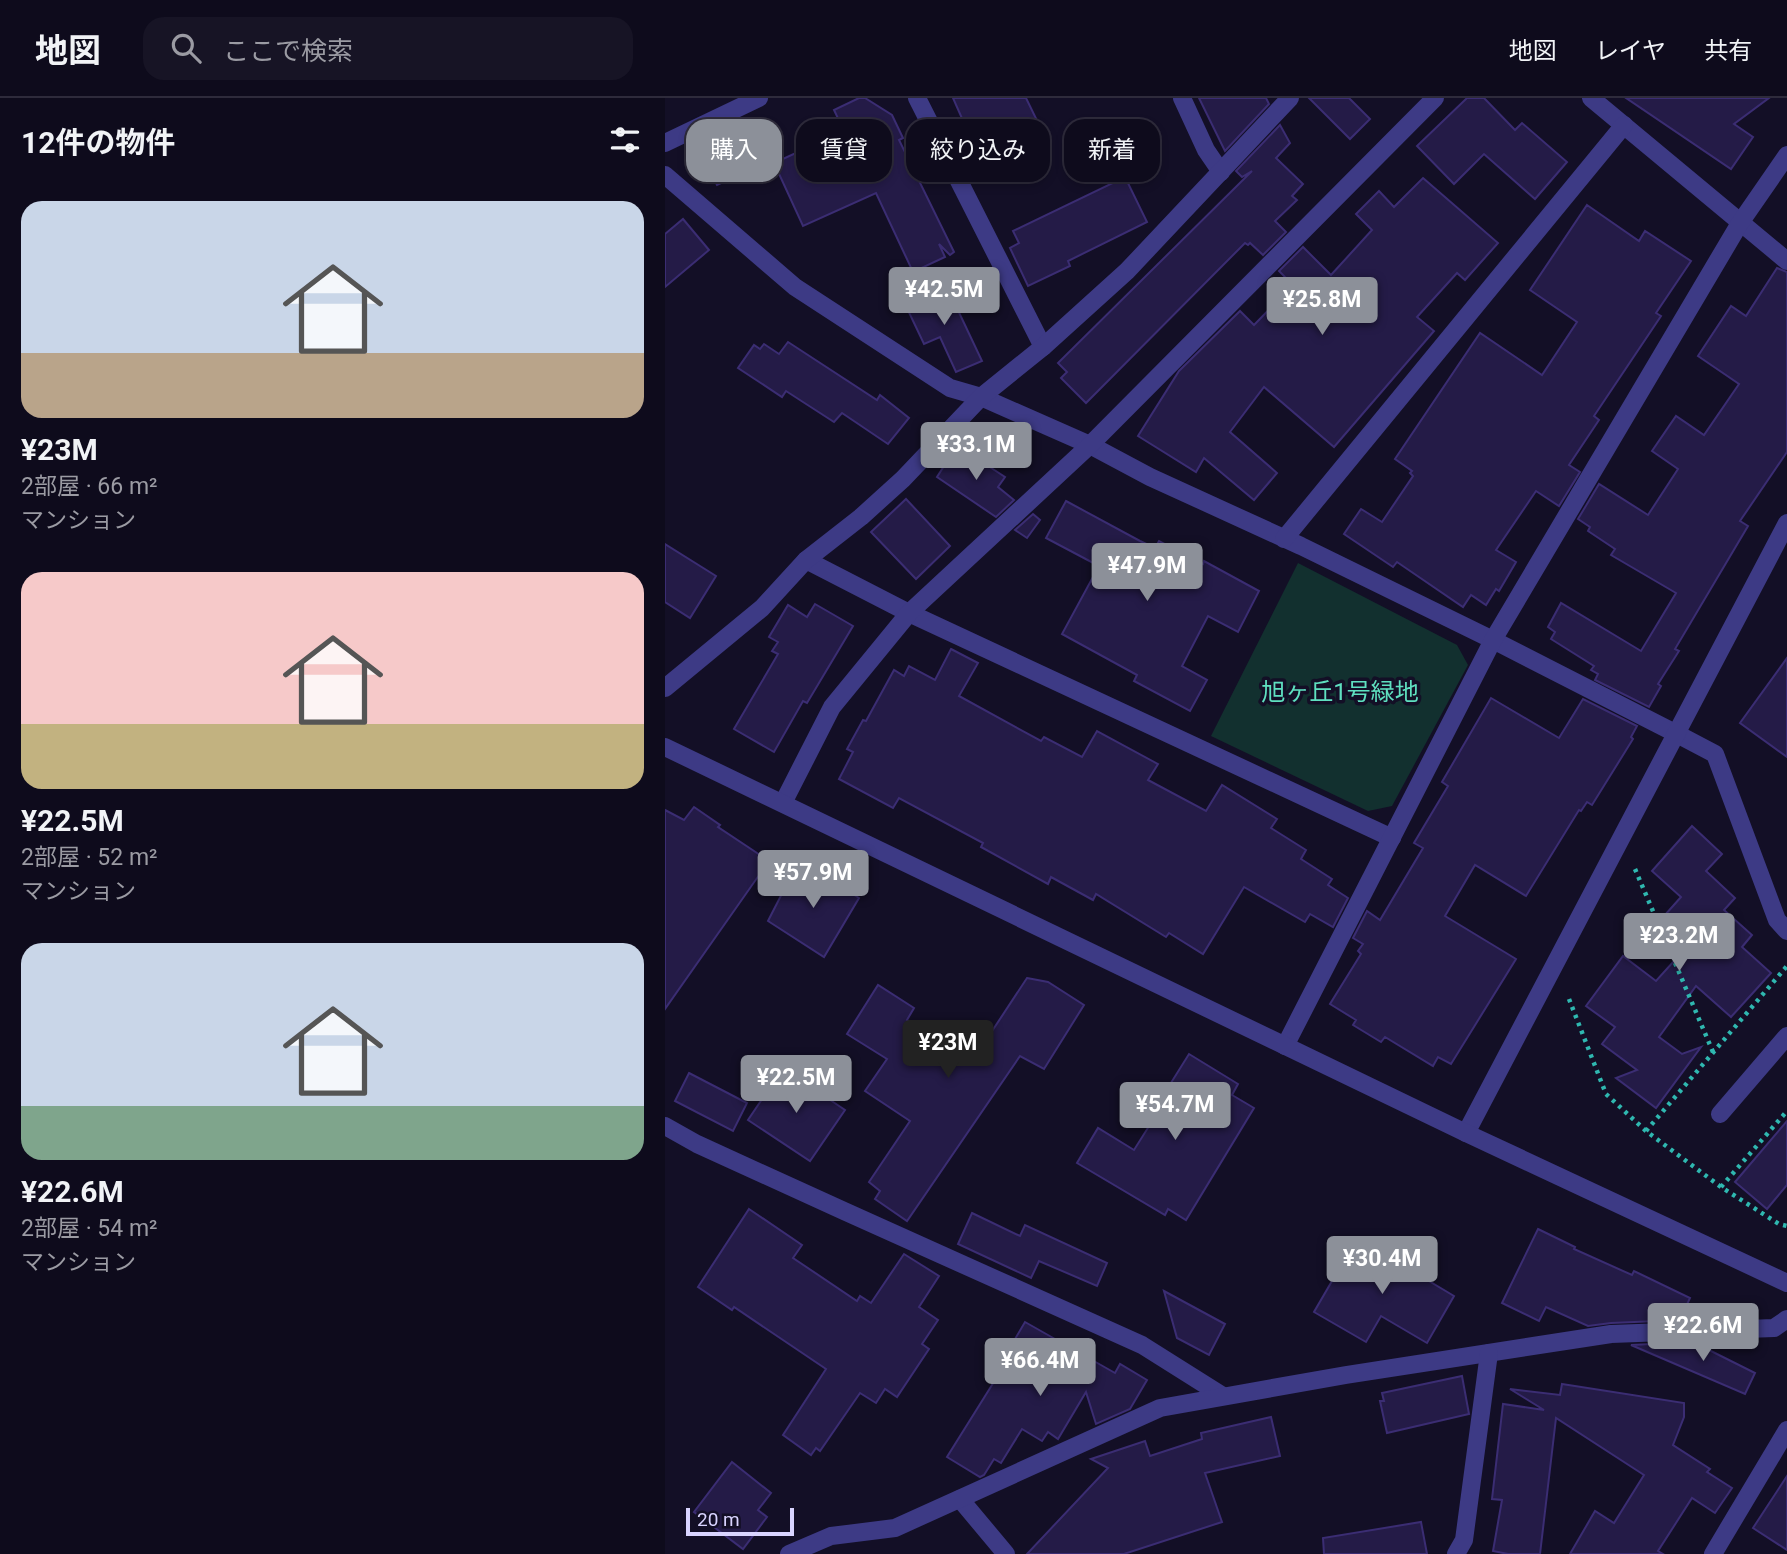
<!DOCTYPE html>
<html lang="ja">
<head>
<meta charset="utf-8">
<style>
	:root { --surface:#0e0b1c; --page:#171425; --text:#f1f3f6; --muted:#9b9ba3; --line:#2e2b3b; --accent:#8c9099 }
	body { margin:0; font-family:Roboto,"Noto Sans JP",sans-serif; background:var(--page); color:var(--text); height:100vh; display:flex; flex-direction:column; font-size:26px; white-space:nowrap }
	* { box-sizing:border-box; margin:0 }
	p { font-size:23px; color:var(--muted) }
	.icon { flex:none; width:38px; height:38px; fill:none; stroke:currentColor; stroke-width:2; stroke-linecap:round; stroke-linejoin:round }
	.map { position:relative; flex:1; overflow:hidden }
	.panel { display:flex; flex-direction:column; background:var(--surface); width:665px }
	.panel>* { flex:none }
	.hud { position:absolute; left:21px; top:21px; width:665px; height:63px; display:flex; gap:14px }
	.scale { position:absolute; left:21px; bottom:18px; width:108px; box-sizing:border-box; padding-left:7px; border:4px solid #d9d4ff; border-top:0; font-size:19px; line-height:24px; white-space:nowrap; color:#d9d4ff; -webkit-text-stroke:5px #130f26; paint-order:stroke }
	.price { position:absolute; translate:-50% -60px; padding:0 16px; border-radius:7px; background:var(--accent); color:#fff; font-size:23px; line-height:46px; filter:drop-shadow(0 2px 4px #0008) }
	.price::after { content:''; position:absolute; left:50%; top:42px; width:21px; height:16px; margin-left:-10px; background:inherit; clip-path:polygon(0 0,100% 0,50% 100%) }
	.price.on { background:#222; color:#fff }
	ul { padding:0; list-style:none }
	li { display:grid; align-content:center; gap:14px; height:371px; padding:0 21px }
	li span { display:grid; place-items:center; height:217px; border-radius:21px; color:#555 }
	li>.icon { margin-inline-start:auto }
	span .icon { width:126px; height:126px; fill:#fffc; stroke-width:1 }
	li b { font-size:30px }
	h2 { display:flex; justify-content:space-between; align-items:center; height:84px; padding:0 21px; font-size:30px }
	.pill { padding:0 24px; border-radius:21px; background:var(--surface); box-shadow:0 4px 10px #0003,0 0 0 2px var(--line); font-size:24px; line-height:63px }
	.pill.on { background:var(--accent); color:#fff }
	header { display:flex; align-items:center; gap:42px; box-sizing:border-box; height:98px; padding:0 35px; background:var(--surface); border-bottom:2px solid var(--line) }
	header strong { font-size:33px }
	nav { display:flex; gap:38px; margin-inline-start:auto; font-size:24px }
	.search { width:490px; height:63px; background:var(--page); display:flex; align-items:center; gap:18px; box-sizing:border-box; padding:0 24px; border-radius:21px; color:var(--muted); font-size:26px }
	main { display:flex; flex:1; min-height:0 }
	.map>svg:first-child { display:block }
	.green { fill:#12302f }
	.building { fill:#241b47; stroke:#3b2d73; stroke-width:2 }
	.lines { fill:none; stroke-linecap:round; stroke-linejoin:round }
	.path { stroke:#2fb8b0; stroke-width:4.5; stroke-dasharray:3.5 5; stroke-linecap:butt }
	.service { stroke:#3d3a85; stroke-width:18 }
	.minor { stroke:#3d3a85; stroke-width:18 }
	.tertiary { stroke:#3d3a85; stroke-width:18 }
	.labels { text-anchor:middle; dominant-baseline:central; stroke-width:7; stroke-linejoin:round; paint-order:stroke }
	.park-label { font-size:24px; fill:#5fe0c0; stroke:#130f26 }
</style>
</head>
<body>
<header>
<strong>地図</strong>
<div class="search"><svg class="icon" aria-label="search" viewBox="0 0 24 24"><circle cx="10" cy="10" r="6"/><path d="M15 15l6 6"/></svg>ここで検索</div>
<nav><a>地図</a><a>レイヤ</a><a>共有</a></nav>
</header>
<main>
<section class="panel">
<h2>12件の物件<svg class="icon" aria-label="filters" viewBox="0 0 24 24"><path d="M4 7h16M4 17h16"/><circle cx="9" cy="7" r="2"/><circle cx="15" cy="17" r="2"/></svg></h2>
<ul>
<li><span style="background:linear-gradient(#c9d6e8 70%,#b9a48a 0)"><svg class="icon" aria-label="home" viewBox="0 0 24 24"><path d="M3 11l9-7 9 7M6 9v11h12V9"/></svg></span><div><b>¥23M</b><p>2部屋 · 66 m²</p><p>マンション</p></div></li>
<li><span style="background:linear-gradient(#f6c9c9 70%,#c2b280 0)"><svg class="icon" aria-label="home" viewBox="0 0 24 24"><path d="M3 11l9-7 9 7M6 9v11h12V9"/></svg></span><div><b>¥22.5M</b><p>2部屋 · 52 m²</p><p>マンション</p></div></li>
<li><span style="background:linear-gradient(#c9d6e8 75%,#7fa58c 0)"><svg class="icon" aria-label="home" viewBox="0 0 24 24"><path d="M3 11l9-7 9 7M6 9v11h12V9"/></svg></span><div><b>¥22.6M</b><p>2部屋 · 54 m²</p><p>マンション</p></div></li>
</ul>
</section>
<div class="map">
<svg width="1122" height="1456" viewBox="0 0 1122 1456">
	<rect width="100%" height="100%" fill="#130f26"/>
	<path class="green" d="M633 465 792 547 803 567 727 708 703 713 546 638Z"/>
	<g class="building">
		<path d="M194 0H200L227 17 238 40 234 42 289 154 285 157 274 146 280 159 248 174 211 95 138 128 109 65 179 33 169 12Z"/>
		<path d="M288 0H361L382 43 310 76 292 38 303 34Z"/>
		<path d="M534 0H601L604 6 560 53Z"/>
		<path d="M644 0H684L705 21 685 41Z"/>
		<path d="M802 0H819L850 32 857 25 902 64 870 101 819 56 789 86 752 48Z"/>
		<path d="M961 0H1104L1069 26 1088 39 1066 71Z"/>
		<path d="M615 27 625 45 611 60 638 86 627 98 632 102 610 123 621 134 598 157 585 145 583 147 580 145 421 305 396 280 402 274 393 265 587 73 577 79 571 73Z"/>
		<path d="M83 33 98 66 52 87 37 54Z"/>
		<path d="M460 79 482 124 403 163 405 168 363 188 345 150 354 145 348 133Z"/>
		<path d="M758 80 833 145 800 182 792 175 752 219 769 233 669 349 599 289 565 334 612 375 589 402 539 360 531 374 473 338 514 273 575 213 589 227 628 187 614 173 638 149 666 177 707 132 691 116 714 93 729 109Z"/>
		<path d="M922 107 974 143 980 133 1026 163 991 215 996 218 929 318 934 322 904 367 915 374 894 408 871 393 831 452 851 464 834 493 831 491 821 507 806 497 798 509 732 464 728 469 679 436 696 411 717 424 748 378 745 375 747 373 730 361 815 235 877 277 912 224 865 192Z"/>
		<path d="M18 121 44 152 0 189V136Z"/>
		<path d="M1112 170 1122 174V354L1075 423 1083 428 1010 551 1014 553 993 586 996 588 984 609 930 582 933 576 926 572 929 568 886 541 890 534 883 529 896 505 976 553 1011 495 946 457 950 451 923 433 925 429 913 421 934 386 983 417 1013 371 987 353 1011 318 1039 337 1074 286 1033 258 1066 208 1081 218Z"/>
		<path d="M281 187 317 263 291 274 275 239 259 246 240 206Z"/>
		<path d="M123 244 212 302 215 297 244 320 223 346 177 315 169 324 121 293 117 299 73 270 89 247 95 251 99 246 114 256Z"/>
		<path d="M288 345 340 379 333 389 349 402 331 419 272 379 288 354 294 359Z"/>
		<path d="M241 401 285 448 251 481 206 434Z"/>
		<path d="M401 403 475 443 490 450 494 443 538 466 539 463 594 493 573 534 543 518 517 568 542 582 525 613 469 583 472 577 397 536 434 468 381 440Z"/>
		<path d="M368 416 375 422 362 440 350 432Z"/>
		<path d="M0 446 51 478 25 520 0 504Z"/>
		<path d="M150 506 188 528 142 605 138 603 109 654 69 631 113 556 107 553 113 544 104 539 123 507 142 519Z"/>
		<path d="M286 551 313 565 294 598 376 643 379 639 417 659 432 633 493 666 483 682 541 713 557 687 612 721 606 730 641 752 636 761 667 781 663 787 683 800 668 829 645 816 640 824 579 789 538 856 504 835 501 839 431 796 428 802 386 779 383 786 316 749 318 745 234 700 228 710 174 681 188 654 182 651 198 622 201 623 229 572 239 578 244 568 270 582Z"/>
		<path d="M1122 560V659L1075 625Z"/>
		<path d="M826 600 894 640 918 601 972 628 966 639 968 641 927 707 922 704 916 713 914 712 861 798 810 767 780 818 851 861 786 966 773 959 768 968 720 939 716 944 688 927 691 922 665 906 696 856 693 853 698 846 688 840 702 813 715 822 758 750 749 745 783 688 777 684Z"/>
		<path d="M29 709 55 727 53 729 104 763 0 911V712L19 722Z"/>
		<path d="M1027 728 1057 756 1041 773 1070 800 1059 812 1087 837 1077 849 1106 875 1066 919 1031 888 994 939 1017 956 1036 949 991 1010 951 980 972 972 937 946 950 929 921 908 958 858 991 883 1028 842 1000 817 1016 799 987 773Z"/>
		<path d="M140 766 194 800 159 859 103 823 126 778 130 781Z"/>
		<path d="M362 880 383 884 419 907 379 971 355 958 242 1123 210 1101 215 1093 204 1084 245 1023 200 993 222 961 182 936 213 887 249 910 242 922 306 965Z"/>
		<path d="M524 956 573 986 567 997 589 1010 521 1122 503 1111 500 1117 412 1065 433 1030 469 1052 498 1006 494 1004Z"/>
		<path d="M118 970 180 1012 145 1063 83 1022Z"/>
		<path d="M24 975 82 1005 68 1033 10 1003Z"/>
		<path d="M1122 1023V1087L1102 1111 1070 1084Z"/>
		<path d="M84 1111 137 1147 128 1160 192 1203 195 1198 206 1205 239 1156 274 1178 254 1209 273 1222 257 1246 264 1251 232 1299 220 1291 211 1305 195 1295 155 1353 151 1350 146 1357 118 1337 161 1271 69 1209 67 1212 33 1189Z"/>
		<path d="M307 1115 355 1138 360 1127 442 1165 432 1188 374 1163 366 1180 293 1146Z"/>
		<path d="M873 1131 910 1149 909 1151 967 1177 969 1173 1025 1200 1015 1222 946 1225 923 1228 881 1209 874 1223 837 1205Z"/>
		<path d="M692 1140 789 1198 762 1245 716 1218 701 1244 649 1214Z"/>
		<path d="M499 1193 560 1226 544 1257 512 1240Z"/>
		<path d="M360 1224 450 1275 455 1266 482 1282 465 1311 431 1326 421 1294 393 1341 383 1334 377 1343 357 1331 336 1365 329 1361 319 1377 315 1379 282 1359 347 1255 343 1253Z"/>
		<path d="M1028 1244 1090 1275 1080 1296 966 1247Z"/>
		<path d="M797 1278 804 1316 722 1335 715 1303H719L717 1295Z"/>
		<path d="M897 1286 1019 1305V1319L1008 1347 1045 1371 1042 1374 1067 1390 1050 1415 1027 1400 993 1453 998 1456H905L930 1413 949 1425 979 1377 891 1320 875 1456H843L828 1453 837 1402 827 1401 838 1306 879 1312 845 1291 895 1297Z"/>
		<path d="M606 1319 615 1358 540 1375 557 1424 459 1456H362L443 1370 426 1361 480 1343 485 1358 537 1341 536 1335Z"/>
		<path d="M67 1364 106 1395 93 1412 102 1419 78 1451 29 1414Z"/>
		<path d="M1122 1378V1452L1088 1430Z"/>
		<path d="M756 1424 762 1456H659L658 1440Z"/>
	</g>
	<g class="lines">
		<g class="path">
			<path d="M970 771 1048 954"/>
			<path d="M904 901 941 996 981 1033 1056 1089 1114 1126 1122 1128"/>
			<path d="M981 1033 1122 868"/>
			<path d="M1056 1089 1122 1013"/>
		</g>
		<g class="service">
			<path d="M517 0 541 52 556 74"/>
			<path d="M1012 636 1050 656 1112 822 1122 833"/>
			<path d="M1055 1016 1122 938"/>
		</g>
		<g class="minor">
			<path d="M252 0 378 249"/>
			<path d="M926 0 1122 163"/>
			<path d="M0 45 94 0"/>
			<path d="M0 77 130 189 285 290 316 299 425 347 485 379 636 448 828 542 1012 636"/>
			<path d="M619 441 959 27"/>
			<path d="M141 462 244 515 727 740"/>
			<path d="M0 590 97 510 141 462 196 419 238 381 316 299 378 249 462 173 625 0"/>
			<path d="M118 705 167 609 244 515 425 347 770 0"/>
			<path d="M620 948 828 542 1075 125 1122 57"/>
			<path d="M0 1028 32 1046 179 1113 477 1247 558 1298"/>
			<path d="M801 1035 1122 425"/>
			<path d="M295 1401 341 1456"/>
			<path d="M124 1456 166 1438 230 1430 495 1310 681 1277 946 1236 1109 1230 1122 1221"/>
			<path d="M791 1456 799 1442 824 1255"/>
			<path d="M1048 1456 1122 1332"/>
		</g>
		<path class="tertiary" d="M0 649 801 1035 1122 1185"/>
	</g>
	<g class="labels">
		<g class="park-label">
			<text x="675" y="594">旭ヶ丘1号緑地</text>
		</g>
	</g>
</svg>
<div class="scale">20 m</div>
<b class="price" style="left:279px;top:229px">¥42.5M</b>
<b class="price" style="left:657px;top:239px">¥25.8M</b>
<b class="price" style="left:311px;top:384px">¥33.1M</b>
<b class="price" style="left:482px;top:505px">¥47.9M</b>
<b class="price" style="left:148px;top:812px">¥57.9M</b>
<b class="price" style="left:1014px;top:875px">¥23.2M</b>
<b class="price on" style="left:283px;top:982px">¥23M</b>
<b class="price" style="left:131px;top:1017px">¥22.5M</b>
<b class="price" style="left:510px;top:1044px">¥54.7M</b>
<b class="price" style="left:717px;top:1198px">¥30.4M</b>
<b class="price" style="left:1038px;top:1265px">¥22.6M</b>
<b class="price" style="left:375px;top:1300px">¥66.4M</b>
<div class="hud">
<a class="pill on">購入</a>
<a class="pill">賃貸</a>
<a class="pill">絞り込み</a>
<a class="pill">新着</a>
</div>
</div>
</main>
</body>
</html>
